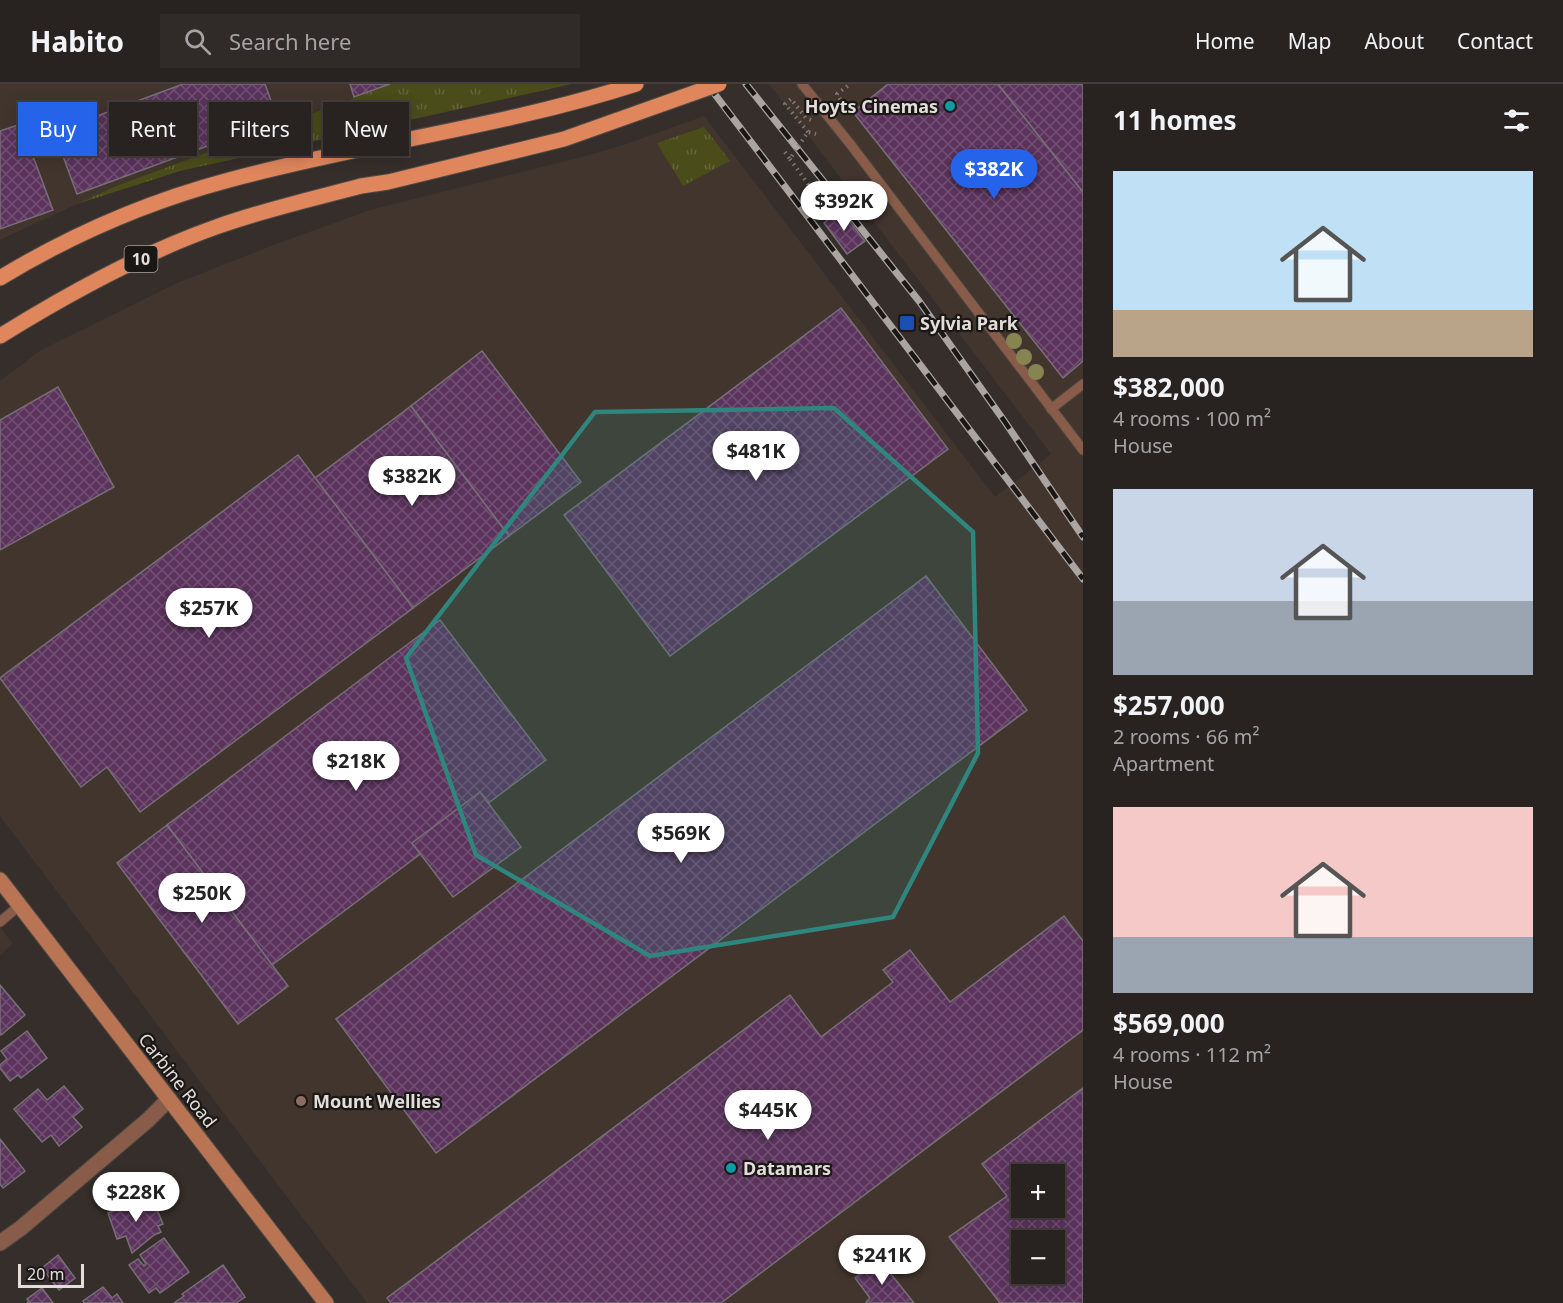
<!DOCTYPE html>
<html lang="en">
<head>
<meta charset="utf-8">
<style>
	:root { --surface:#282220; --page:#302a29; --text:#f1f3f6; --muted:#a5a4a5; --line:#443f3e; --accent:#2563eb }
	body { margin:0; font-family:"Noto Sans",sans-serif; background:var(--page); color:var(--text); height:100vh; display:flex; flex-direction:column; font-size:22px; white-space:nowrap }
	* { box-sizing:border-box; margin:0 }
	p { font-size:20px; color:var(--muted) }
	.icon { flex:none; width:33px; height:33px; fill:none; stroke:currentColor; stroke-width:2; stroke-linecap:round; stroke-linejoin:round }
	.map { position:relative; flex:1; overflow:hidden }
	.side { display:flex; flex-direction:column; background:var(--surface); width:480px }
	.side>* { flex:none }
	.top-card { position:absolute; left:18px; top:18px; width:570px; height:54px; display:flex; gap:12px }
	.controls { position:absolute; left:1011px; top:1080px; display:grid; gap:12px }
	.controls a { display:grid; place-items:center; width:54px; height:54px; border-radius:0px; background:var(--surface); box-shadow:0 3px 15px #0003,0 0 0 2px var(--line); font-size:30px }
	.scale { position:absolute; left:18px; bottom:15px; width:66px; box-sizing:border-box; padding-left:6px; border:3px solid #e3dedc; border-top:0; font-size:16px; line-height:21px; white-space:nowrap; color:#e3dedc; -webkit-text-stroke:4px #1a1715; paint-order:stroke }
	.price { position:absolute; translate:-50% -51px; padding:0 14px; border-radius:21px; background:#fff; color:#222; font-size:20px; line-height:39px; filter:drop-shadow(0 2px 3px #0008) }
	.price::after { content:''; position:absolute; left:50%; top:36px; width:18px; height:14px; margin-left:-9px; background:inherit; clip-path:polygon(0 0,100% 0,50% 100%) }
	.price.selected { background:var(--accent); color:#fff }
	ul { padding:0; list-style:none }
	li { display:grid; align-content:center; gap:12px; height:318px; padding:0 30px }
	li span { display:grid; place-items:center; height:186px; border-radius:0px; color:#555 }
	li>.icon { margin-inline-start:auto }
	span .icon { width:108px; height:108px; fill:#fffc; stroke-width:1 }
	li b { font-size:26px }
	h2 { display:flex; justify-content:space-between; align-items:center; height:72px; padding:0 30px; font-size:26px }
	.tag { padding:0 21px; border-radius:0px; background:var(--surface); box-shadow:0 3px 15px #0003,0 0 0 2px var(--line); font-size:21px; line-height:54px }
	.tag.selected { background:var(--accent); color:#fff }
	header { display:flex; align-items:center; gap:36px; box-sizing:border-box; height:84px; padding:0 30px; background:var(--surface); border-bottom:2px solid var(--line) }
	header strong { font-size:28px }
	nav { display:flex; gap:33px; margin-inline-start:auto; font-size:21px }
	.search { width:420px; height:54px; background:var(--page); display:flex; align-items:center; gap:15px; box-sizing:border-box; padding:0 21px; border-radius:0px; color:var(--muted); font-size:22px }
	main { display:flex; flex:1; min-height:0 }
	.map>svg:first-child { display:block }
	.built { fill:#42352e; fill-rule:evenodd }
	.grass { fill:url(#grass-tufts) }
	.building { fill:url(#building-cross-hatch); stroke:#767076; stroke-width:1.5; fill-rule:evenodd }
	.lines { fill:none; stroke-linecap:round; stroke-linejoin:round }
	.service-casing { stroke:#514a46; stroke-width:11 }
	.minor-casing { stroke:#514a46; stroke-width:17 }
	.secondary-casing { stroke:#514a46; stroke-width:17 }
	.primary-casing { stroke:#514a46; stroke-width:17 }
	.path { stroke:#7f7976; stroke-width:4; stroke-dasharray:1.5 4.5; stroke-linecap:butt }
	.service { stroke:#885c49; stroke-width:9 }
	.minor { stroke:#885c49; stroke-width:15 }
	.secondary { stroke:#b97454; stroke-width:15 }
	.primary { stroke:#df865d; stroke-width:15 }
	.rail-casing { stroke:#aba5a2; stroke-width:7 }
	.rail { stroke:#1a1715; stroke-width:4.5; stroke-dasharray:14; stroke-linecap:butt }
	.primary-bridge-casing { stroke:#514a46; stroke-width:17; stroke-linecap:butt }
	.path-bridge { stroke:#7f7976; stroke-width:4; stroke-dasharray:1.5 4.5; stroke-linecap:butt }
	.primary-bridge { stroke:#df865d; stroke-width:15 }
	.tree { fill:#868552 }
	.marked { fill:#2f867e; fill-opacity:0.2; stroke:#2f867e; stroke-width:4.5; stroke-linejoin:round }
	.culture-dot { fill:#0f9aa8; stroke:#1a1715; stroke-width:2 }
	.transit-dot { fill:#1a4fb4; stroke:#1a1715; stroke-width:2 }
	.education-dot { fill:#8d6e63; stroke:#1a1715; stroke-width:2 }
	.labels { text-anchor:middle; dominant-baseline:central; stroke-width:4.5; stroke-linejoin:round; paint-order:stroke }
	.shield { fill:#1a1715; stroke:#a7a2a0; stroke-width:1.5 }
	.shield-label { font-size:16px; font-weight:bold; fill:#e3dedc }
	.poi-label { font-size:18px; font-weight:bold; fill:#e3dedc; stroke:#1a1715; text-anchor:start }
	.street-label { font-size:18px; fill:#e3dedc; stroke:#1a1715 }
</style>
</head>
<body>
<header>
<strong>Habito</strong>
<div class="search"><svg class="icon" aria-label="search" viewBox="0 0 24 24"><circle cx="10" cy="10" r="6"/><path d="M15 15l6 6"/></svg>Search here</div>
<nav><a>Home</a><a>Map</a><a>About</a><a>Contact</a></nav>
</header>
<main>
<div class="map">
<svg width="1083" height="1219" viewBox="0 0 1083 1219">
	<defs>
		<pattern id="grass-tufts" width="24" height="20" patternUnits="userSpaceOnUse" patternTransform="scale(1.5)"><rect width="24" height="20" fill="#4a4c1a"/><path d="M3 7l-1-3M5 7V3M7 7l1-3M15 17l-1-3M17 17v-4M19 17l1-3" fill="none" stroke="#64653b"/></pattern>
		<pattern id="building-cross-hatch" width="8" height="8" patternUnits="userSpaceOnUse" patternTransform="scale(1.5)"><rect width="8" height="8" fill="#5b335d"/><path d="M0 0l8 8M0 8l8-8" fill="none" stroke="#725074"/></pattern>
	</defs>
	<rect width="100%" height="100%" fill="#352e2a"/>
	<g class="built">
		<path d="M0 0H392L116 102 0 156Z"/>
		<path d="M769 0H1083V1219H367L0 732V297L41 266 177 199 276 160 370 126 582 73 623 61 704 32 995 413 1051 370ZM1022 1090H1054V1124H1022ZM1022 1156H1054V1190H1022Z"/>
		<path d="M0 843 13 860 0 871Z"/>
	</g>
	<g class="grass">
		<path d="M392 0H572L180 87 77 120 116 102Z"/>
		<path d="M704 43 730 77 683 102 657 59Z"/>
	</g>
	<g class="building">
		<path d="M183 0H265L278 36 77 110 54 48Z"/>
		<path d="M350 0H390L354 13Z"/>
		<path d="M888 0H998L1083 108V277L1063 294 853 28Z"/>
		<path d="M998 0H1083V108Z"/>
		<path d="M21 40 53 126 0 145V47Z"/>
		<path d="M841 126 865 157 847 170 824 139Z"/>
		<path d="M841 224 948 365 670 572 564 431Z"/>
		<path d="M482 267 581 398 509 452 411 322Z"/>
		<path d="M58 303 114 403 0 466V336Z"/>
		<path d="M411 322 509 452 413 524 315 394Z"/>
		<path d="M298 371 413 524 140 728 107 683 81 703 0 594Z"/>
		<path d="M926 492 1027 626 436 1069 336 935Z"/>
		<path d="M440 536 546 676 272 881 167 741Z"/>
		<path d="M480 708 521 763 453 813 412 759Z"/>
		<path d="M167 741 288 902 238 940 117 779Z"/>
		<path d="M1064 832 1083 857V946L721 1219H391L387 1214 790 911 821 953 893 898 883 886 910 866 950 918Z"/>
		<path d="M0 901 25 931 1 951 0 950Z"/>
		<path d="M27 947 47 974 21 994 18 991 10 997 0 984V981L7 975 1 967Z"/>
		<path d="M64 1002 83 1025 73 1033 82 1043 59 1062 51 1051 42 1058 14 1025 38 1005 47 1016Z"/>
		<path d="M1083 1004V1219H1000L949 1153 1007 1112 982 1080ZM1022 1090H1054V1124H1022ZM1022 1156H1054V1190H1022Z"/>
		<path d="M0 1055 25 1087 3 1104 0 1100Z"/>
		<path d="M149 1114 153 1124 156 1123 163 1140 158 1142 161 1148 154 1151 132 1169 126 1152 117 1155 108 1129Z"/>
		<path d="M164 1154 189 1188 160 1209 156 1204 149 1209 129 1181 138 1175 144 1182 146 1180 140 1171Z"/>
		<path d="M58 1171 75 1194 59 1206 42 1184Z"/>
		<path d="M879 1175 914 1219H867L866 1218 870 1214 855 1194Z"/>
		<path d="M223 1181 245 1213 236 1219H174L184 1212 182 1210Z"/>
		<path d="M103 1203 112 1214 117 1210 123 1219H84L83 1217Z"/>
		<path d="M42 1204 53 1219H27L29 1218 27 1215Z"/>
	</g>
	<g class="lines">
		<defs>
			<g id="service">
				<path d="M802 0 851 61 1083 366"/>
				<path d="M1051 325 1083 300"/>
				<path d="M0 838 20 821"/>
			</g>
			<path id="minor" d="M0 1159 21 1144 148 1036 169 1015"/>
			<path id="secondary" d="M0 796 326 1219"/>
			<g id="primary">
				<path d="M0 194C71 151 150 117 229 96 364 59 503 43 636 0"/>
				<path d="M0 252C68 210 140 170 216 143 263 126 312 115 361 102"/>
			</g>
		</defs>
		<use href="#service" class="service-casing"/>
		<use href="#minor" class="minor-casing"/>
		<use href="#secondary" class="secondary-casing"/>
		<use href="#primary" class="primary-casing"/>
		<g class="path">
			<path d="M843 29 847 27 837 10 850 0"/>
			<path d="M808 48 785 20 791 15 806 34 811 36"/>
			<path d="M790 75 824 122"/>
		</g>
		<use href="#service" class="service"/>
		<use href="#minor" class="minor"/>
		<use href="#secondary" class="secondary"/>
		<use href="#primary" class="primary"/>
		<defs>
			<g id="rail">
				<path d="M707 0 1083 495"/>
				<path d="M746 0 919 217 1005 338 1083 453"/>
			</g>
		</defs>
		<use href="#rail" class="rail-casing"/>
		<use href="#rail" class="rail"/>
		<defs>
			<path id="primary-bridge" d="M361 102 388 98 564 55 719 0"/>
		</defs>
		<use href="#primary-bridge" class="primary-bridge-casing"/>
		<path class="path-bridge" d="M785 68 790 75 808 48 816 50"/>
		<use href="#primary-bridge" class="primary-bridge"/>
	</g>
	<g class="tree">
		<circle cx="1014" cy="257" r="8"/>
		<circle cx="1024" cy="273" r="8"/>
		<circle cx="1036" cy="288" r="8"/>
	</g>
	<path class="marked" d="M834 324 973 448 978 669 893 833 650 872 476 771 406 574 595 328Z"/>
	<g class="culture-dot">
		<circle cx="950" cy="22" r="6"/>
		<circle cx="731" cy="1084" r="6"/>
	</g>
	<rect class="transit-dot" x="899" y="231" width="16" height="16" rx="3"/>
	<circle class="education-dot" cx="301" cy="1017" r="6"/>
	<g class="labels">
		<rect class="shield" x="124.5" y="162" width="33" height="26" rx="4.5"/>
		<g class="shield-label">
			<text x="141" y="175">10</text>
		</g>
		<g class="poi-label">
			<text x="938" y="22" text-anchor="end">Hoyts Cinemas</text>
			<text x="920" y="239">Sylvia Park</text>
			<text x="313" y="1017">Mount Wellies</text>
			<text x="743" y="1084">Datamars</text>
		</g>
		<g class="street-label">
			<text transform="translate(178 996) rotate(52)">Carbine Road</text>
		</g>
	</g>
</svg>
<div class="controls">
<a>+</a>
<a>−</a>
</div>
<div class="scale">20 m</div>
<b class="price selected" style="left:994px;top:116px">$382K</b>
<b class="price" style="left:844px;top:148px">$392K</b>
<b class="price" style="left:756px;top:398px">$481K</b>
<b class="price" style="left:412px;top:423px">$382K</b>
<b class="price" style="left:209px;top:555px">$257K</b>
<b class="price" style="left:356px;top:708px">$218K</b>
<b class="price" style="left:681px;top:780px">$569K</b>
<b class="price" style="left:202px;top:840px">$250K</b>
<b class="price" style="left:768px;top:1057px">$445K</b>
<b class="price" style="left:136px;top:1139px">$228K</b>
<b class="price" style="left:882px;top:1202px">$241K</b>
<div class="top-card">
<a class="tag selected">Buy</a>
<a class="tag">Rent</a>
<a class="tag">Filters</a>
<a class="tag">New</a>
</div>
</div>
<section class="side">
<h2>11 homes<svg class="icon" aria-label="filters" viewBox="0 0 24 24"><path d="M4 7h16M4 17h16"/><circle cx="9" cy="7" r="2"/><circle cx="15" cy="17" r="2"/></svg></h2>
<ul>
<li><span style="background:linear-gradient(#bfe0f5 75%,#b9a48a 0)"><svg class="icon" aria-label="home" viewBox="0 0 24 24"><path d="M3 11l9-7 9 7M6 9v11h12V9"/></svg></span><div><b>$382,000</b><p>4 rooms · 100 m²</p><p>House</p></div></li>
<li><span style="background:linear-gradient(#c9d6e8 60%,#9aa5b1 0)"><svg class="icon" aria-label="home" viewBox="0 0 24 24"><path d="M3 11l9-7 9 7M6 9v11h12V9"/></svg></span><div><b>$257,000</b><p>2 rooms · 66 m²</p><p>Apartment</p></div></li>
<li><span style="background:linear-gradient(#f6c9c9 70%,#9aa5b1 0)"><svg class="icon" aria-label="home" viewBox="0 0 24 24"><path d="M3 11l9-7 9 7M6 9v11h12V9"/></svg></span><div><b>$569,000</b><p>4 rooms · 112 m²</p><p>House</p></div></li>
</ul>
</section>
</main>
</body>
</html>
